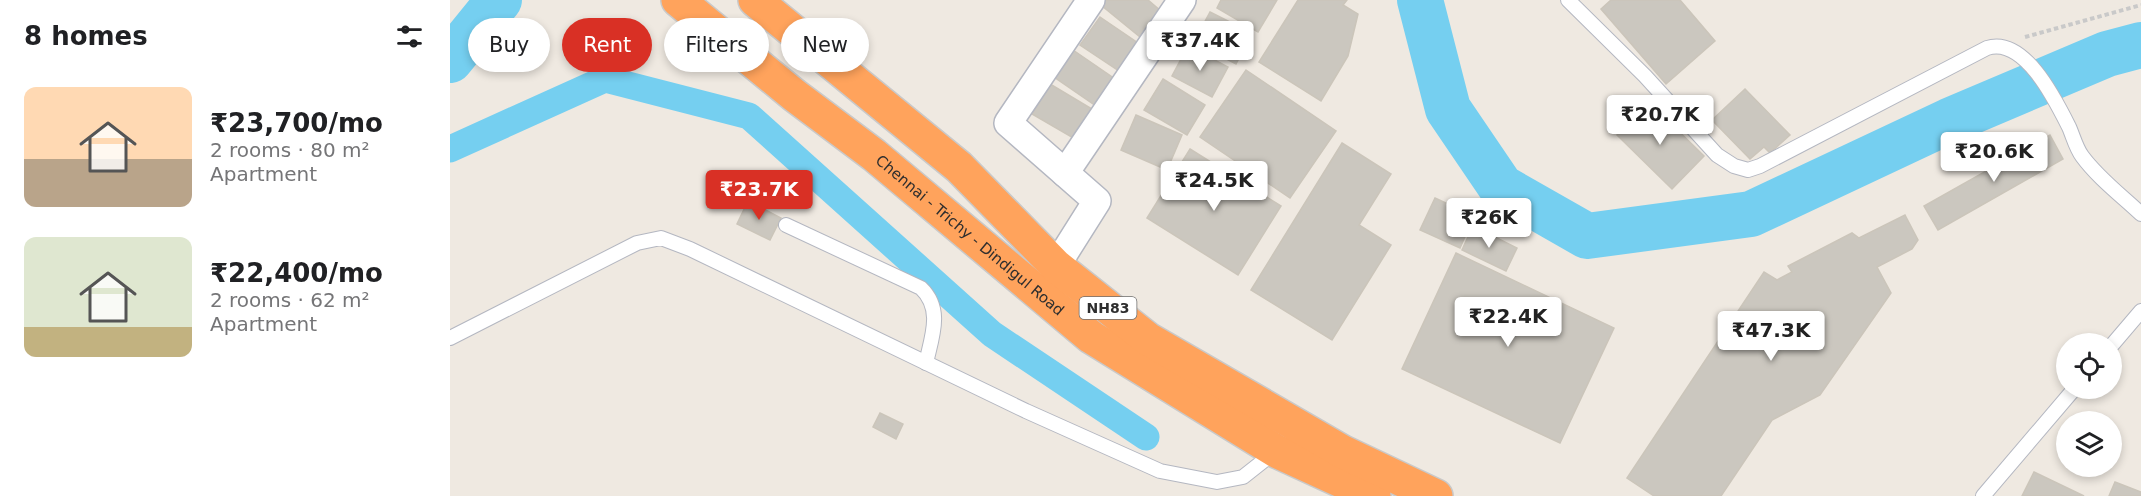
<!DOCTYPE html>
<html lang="en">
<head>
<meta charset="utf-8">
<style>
	:root { --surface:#fff; --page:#f6f6f6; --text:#202124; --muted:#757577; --accent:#d93025 }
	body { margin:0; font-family:"DejaVu Sans",sans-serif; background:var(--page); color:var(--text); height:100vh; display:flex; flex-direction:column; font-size:22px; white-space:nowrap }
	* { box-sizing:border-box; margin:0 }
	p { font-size:20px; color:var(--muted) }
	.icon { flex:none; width:33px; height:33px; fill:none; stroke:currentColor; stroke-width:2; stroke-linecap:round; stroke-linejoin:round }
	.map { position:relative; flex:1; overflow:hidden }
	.drawer { display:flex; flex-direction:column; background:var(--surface); width:450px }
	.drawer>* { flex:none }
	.hud { position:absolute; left:18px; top:18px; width:570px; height:54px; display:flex; gap:12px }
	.tools { position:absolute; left:1606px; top:333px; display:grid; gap:12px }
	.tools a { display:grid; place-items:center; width:66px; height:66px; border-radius:50%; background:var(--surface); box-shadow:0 3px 9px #0003; font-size:30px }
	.price { position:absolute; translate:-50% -51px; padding:0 14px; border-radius:6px; background:#fff; color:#222; font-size:20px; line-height:39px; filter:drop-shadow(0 2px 3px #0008) }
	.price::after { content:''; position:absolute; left:50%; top:36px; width:18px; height:14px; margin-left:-9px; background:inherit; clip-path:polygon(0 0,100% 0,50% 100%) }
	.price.current { background:var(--accent); color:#fff }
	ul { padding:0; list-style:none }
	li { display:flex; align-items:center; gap:18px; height:150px; padding:0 24px }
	li span { display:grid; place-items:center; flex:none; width:168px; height:120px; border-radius:12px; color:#555 }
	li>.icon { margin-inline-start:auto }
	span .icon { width:72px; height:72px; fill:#fffc; stroke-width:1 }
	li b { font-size:26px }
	h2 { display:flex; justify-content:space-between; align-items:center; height:72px; padding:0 24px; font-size:26px }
	.chip { padding:0 21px; border-radius:27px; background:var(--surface); box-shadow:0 3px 9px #0003; font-size:21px; line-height:54px }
	.chip.current { background:var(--accent); color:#fff }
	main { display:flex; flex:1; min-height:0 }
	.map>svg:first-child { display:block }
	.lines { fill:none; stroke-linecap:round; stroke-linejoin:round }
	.canal { stroke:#75cff0; stroke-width:27 }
	.river { stroke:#75cff0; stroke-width:46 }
	.building { fill:#cbc7bf; stroke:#cbc5ba; stroke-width:1.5 }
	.lane-casing { stroke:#b4b7c1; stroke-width:16 }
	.street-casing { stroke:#b4b7c1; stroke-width:30 }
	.highway-casing { stroke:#c9c9c9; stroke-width:36 }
	.path { stroke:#c9c9c9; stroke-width:4; stroke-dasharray:4.5 3; stroke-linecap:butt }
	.lane { stroke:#fff; stroke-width:14 }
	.street { stroke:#fff; stroke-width:27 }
	.highway { stroke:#ffa35c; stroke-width:33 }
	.labels { text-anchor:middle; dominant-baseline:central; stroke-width:6; stroke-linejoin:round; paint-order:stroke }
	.shield { fill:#fff; stroke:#6d6d6d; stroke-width:1.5 }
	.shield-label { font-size:14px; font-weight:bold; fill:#2e2e2e }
	.street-label { font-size:15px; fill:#2e2e2e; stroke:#fff }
</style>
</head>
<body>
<main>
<section class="drawer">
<h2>8 homes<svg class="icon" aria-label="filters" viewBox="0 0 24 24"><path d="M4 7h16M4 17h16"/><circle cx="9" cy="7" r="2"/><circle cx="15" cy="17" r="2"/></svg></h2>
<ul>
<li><span style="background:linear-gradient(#ffd9b3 60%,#b9a48a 0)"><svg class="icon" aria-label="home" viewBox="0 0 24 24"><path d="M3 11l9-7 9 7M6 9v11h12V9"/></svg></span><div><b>₹23,700/mo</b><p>2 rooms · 80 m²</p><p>Apartment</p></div></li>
<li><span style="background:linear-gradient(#dfe7d0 75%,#c2b280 0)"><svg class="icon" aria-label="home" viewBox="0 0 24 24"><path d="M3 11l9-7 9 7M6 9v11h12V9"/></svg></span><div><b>₹22,400/mo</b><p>2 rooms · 62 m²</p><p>Apartment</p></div></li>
</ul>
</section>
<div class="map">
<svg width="1691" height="496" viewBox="0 0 1691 496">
	<rect width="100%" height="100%" fill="#efe9e1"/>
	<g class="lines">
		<path class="canal" d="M0 149 155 79 299 116 542 334 696 437"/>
		<g class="river">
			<path d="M970 0 998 109 1051 187 1137 236 1301 214 1499 121 1657 54 1691 45"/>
			<path d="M0 60 49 0"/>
		</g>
	</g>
	<g class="building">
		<path d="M654 0H698L711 11 690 37 651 5Z"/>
		<path d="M771 0H827L808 32 767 8Z"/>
		<path d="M848 0H897L893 5 908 14 898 56 871 101 809 62Z"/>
		<path d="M1161 0H1230L1265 41 1216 84 1151 9Z"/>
		<path d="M760 12 802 33 786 64 744 42Z"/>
		<path d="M650 17 688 43 669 71 630 45Z"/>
		<path d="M738 46 778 67 762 97 722 76Z"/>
		<path d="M623 50 665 79 646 106 604 77Z"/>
		<path d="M796 70 886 131 840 198 750 137Z"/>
		<path d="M713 79 755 105 737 135 694 110Z"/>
		<path d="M600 84 642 109 625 139 582 114Z"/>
		<path d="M1295 89 1340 135 1320 153 1314 147 1300 159 1262 120Z"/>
		<path d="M1199 102 1254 156 1222 189 1167 135Z"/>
		<path d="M686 115 732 135 717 170 671 150Z"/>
		<path d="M1600 135 1613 159 1488 230 1474 206Z"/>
		<path d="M892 143 941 174 909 225 941 245 882 340 801 290Z"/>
		<path d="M740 149 831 206 788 275 697 218Z"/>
		<path d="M985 198 1024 216 1010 248 970 230Z"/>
		<path d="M298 201 331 218 320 240 287 224Z"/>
		<path d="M1455 215 1468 240 1462 249 1427 267 1441 293 1370 395 1322 420 1271 496H1204L1177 478 1314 272 1327 280 1342 272 1338 266 1402 233 1409 238Z"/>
		<path d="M1023 226 1067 248 1056 271 1012 250Z"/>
		<path d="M1006 253 1164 328 1110 443 952 369Z"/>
		<path d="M430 413 453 424 446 439 423 427Z"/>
		<path d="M1584 472 1634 496H1572Z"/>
		<path d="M1665 482 1691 492V496H1659Z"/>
	</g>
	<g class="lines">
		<defs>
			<g id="lane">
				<path d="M1118 0 1195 76 1267 155 1284 166 1298 170 1310 166 1537 48C1574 36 1605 99 1619 127 1623 136 1626 148 1632 156 1648 178 1672 196 1691 214"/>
				<path d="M336 225 471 288C493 309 482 336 476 363"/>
				<path d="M0 338 187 243 211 238 240 249 576 411 710 471 767 482 793 477 826 451"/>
				<path d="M1662 345 1691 311"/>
				<path d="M1533 496 1625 388"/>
			</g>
			<g id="street">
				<path d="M615 173 732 0"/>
				<path d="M606 266 647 201 558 123 641 0"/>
			</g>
			<g id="highway">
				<path id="s1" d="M228 0 344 95 424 155 641 337 826 451 924 496"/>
				<path d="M305 0 509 167 606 266 698 339 893 452 986 496"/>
			</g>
		</defs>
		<use href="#lane" class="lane-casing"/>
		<use href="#street" class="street-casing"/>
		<use href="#highway" class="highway-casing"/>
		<path class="path" d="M1575 37 1691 5"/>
		<use href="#lane" class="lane"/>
		<use href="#street" class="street"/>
		<use href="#highway" class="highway"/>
	</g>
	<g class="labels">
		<rect class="shield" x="629.5" y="297" width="57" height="22" rx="4.5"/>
		<g class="shield-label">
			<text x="658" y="308">NH83</text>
		</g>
		<g class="street-label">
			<text stroke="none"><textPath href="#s1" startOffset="375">Chennai - Trichy - Dindigul Road</textPath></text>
		</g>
	</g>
</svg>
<div class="tools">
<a><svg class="icon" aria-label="locate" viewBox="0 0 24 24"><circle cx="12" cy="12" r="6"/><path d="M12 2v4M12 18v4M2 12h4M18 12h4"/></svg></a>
<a><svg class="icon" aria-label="layers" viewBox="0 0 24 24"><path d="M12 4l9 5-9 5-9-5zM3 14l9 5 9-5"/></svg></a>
</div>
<b class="price" style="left:750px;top:72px">₹37.4K</b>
<b class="price" style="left:1210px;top:146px">₹20.7K</b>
<b class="price" style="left:1544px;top:183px">₹20.6K</b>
<b class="price" style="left:764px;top:212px">₹24.5K</b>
<b class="price current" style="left:309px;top:221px">₹23.7K</b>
<b class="price" style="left:1039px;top:249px">₹26K</b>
<b class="price" style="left:1058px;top:348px">₹22.4K</b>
<b class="price" style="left:1321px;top:362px">₹47.3K</b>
<div class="hud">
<a class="chip">Buy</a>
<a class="chip current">Rent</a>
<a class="chip">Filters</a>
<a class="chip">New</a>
</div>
</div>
</main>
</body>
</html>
